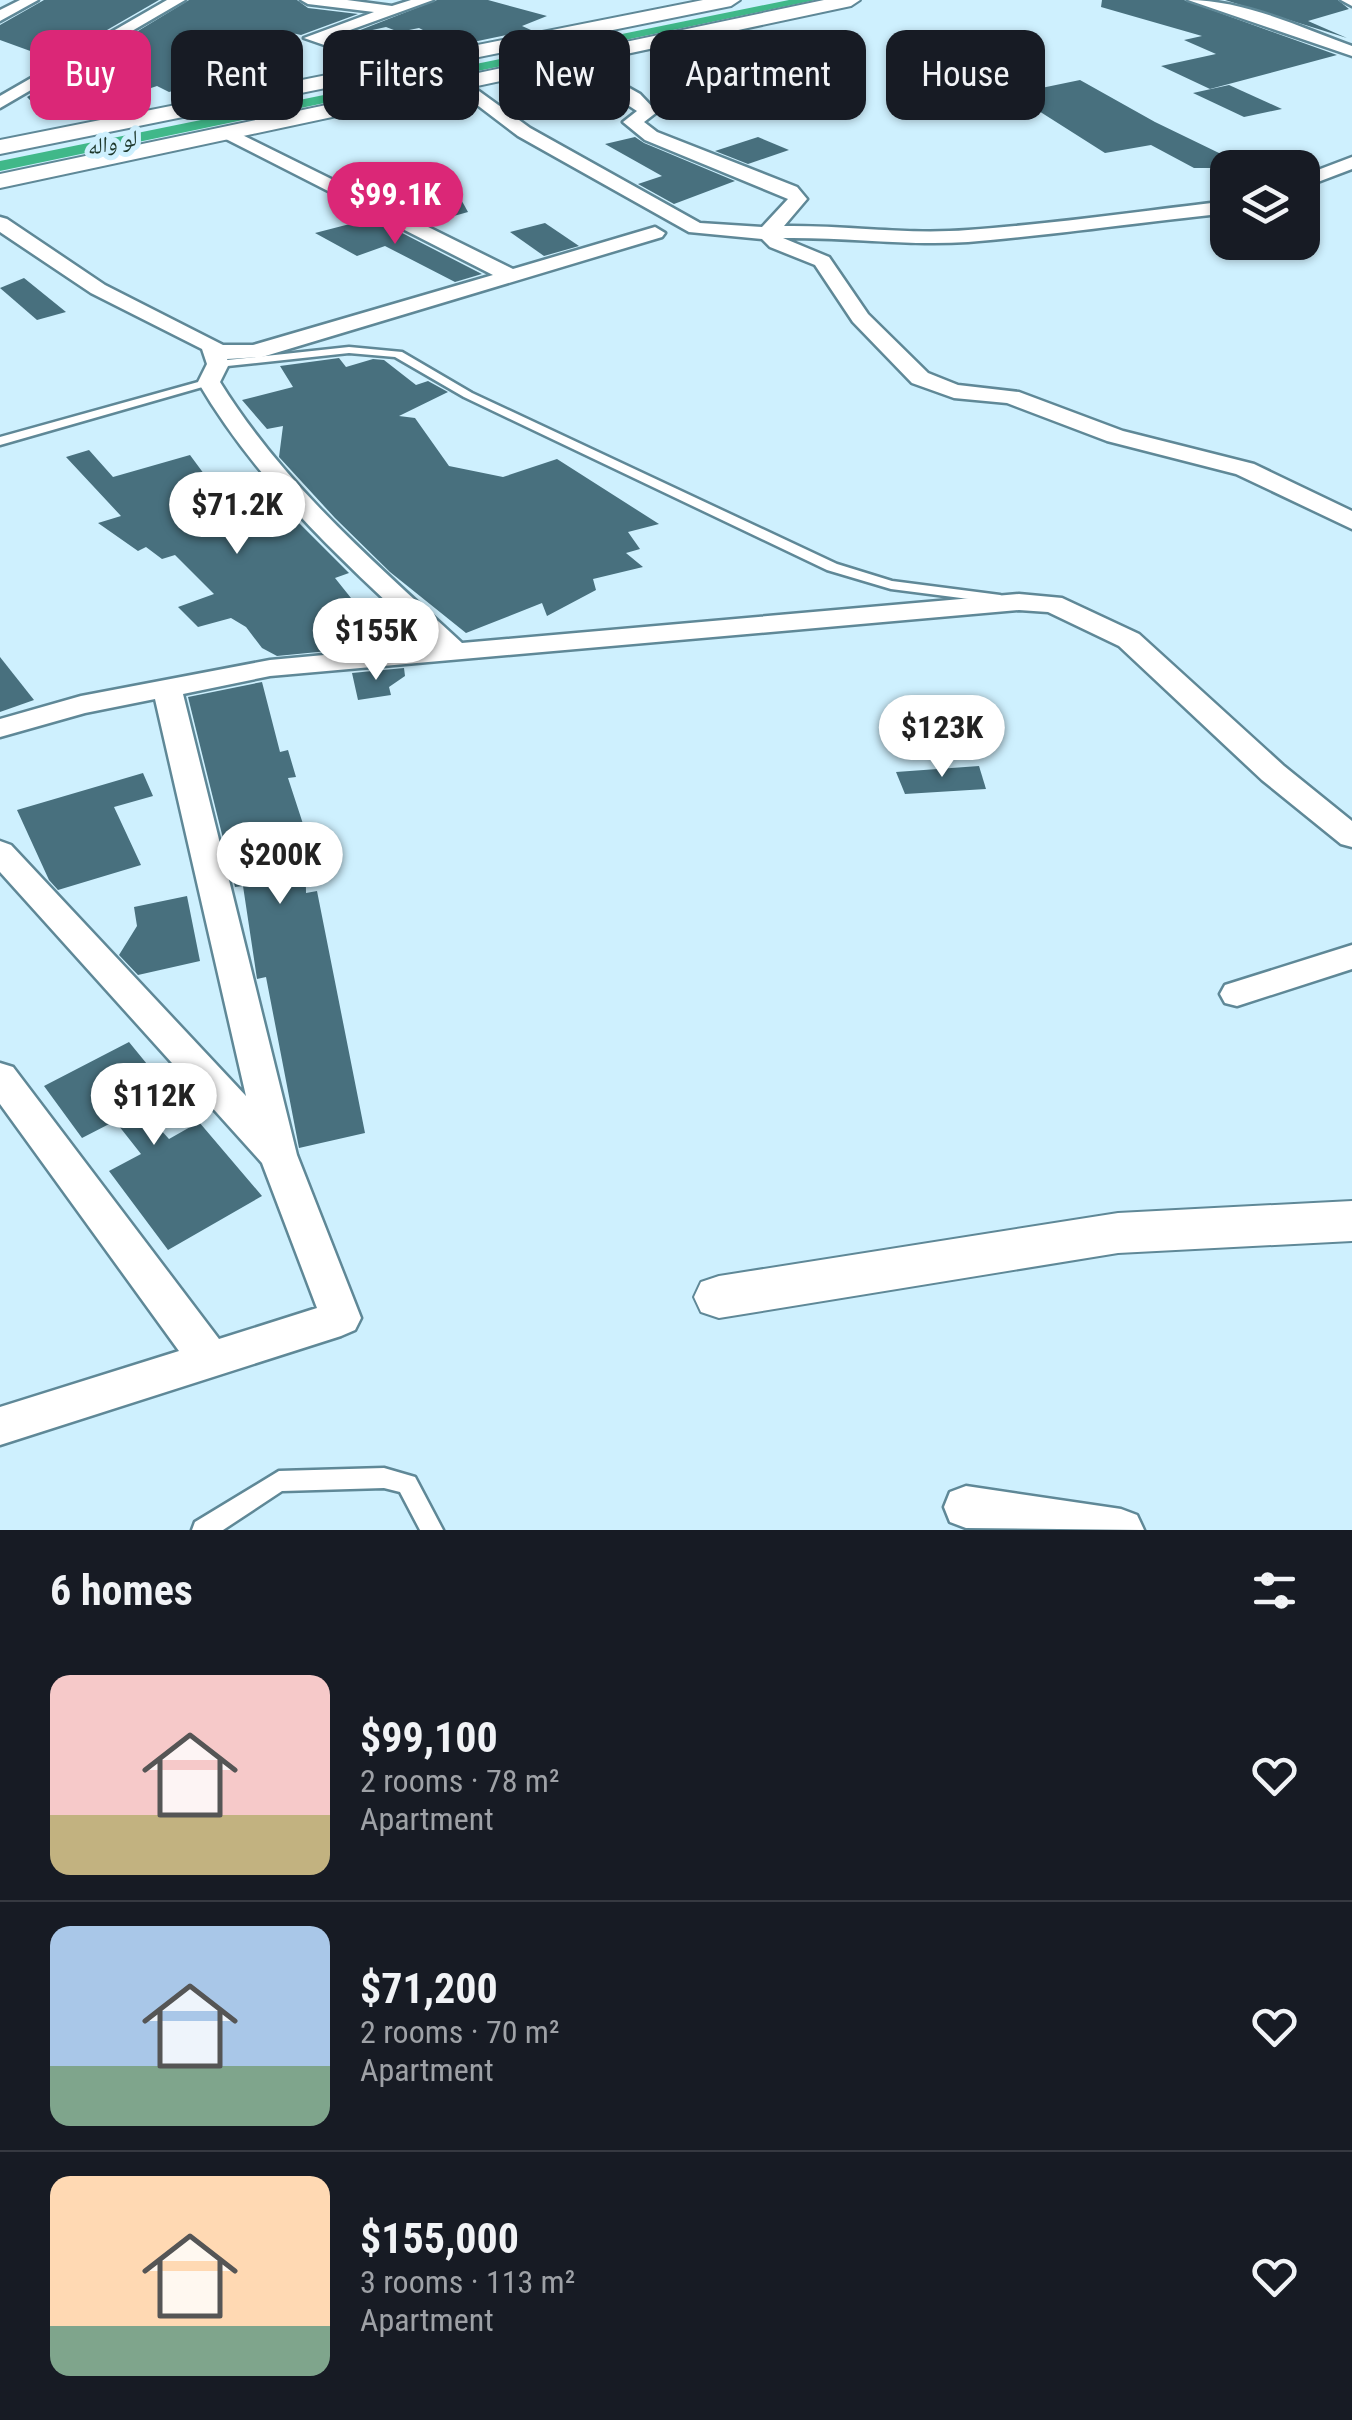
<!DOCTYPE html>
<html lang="en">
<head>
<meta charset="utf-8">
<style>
	:root { --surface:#171b24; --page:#242831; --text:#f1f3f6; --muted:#9ea1a6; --line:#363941; --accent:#db2777 }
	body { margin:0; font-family:"Roboto Condensed","Noto Naskh Arabic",sans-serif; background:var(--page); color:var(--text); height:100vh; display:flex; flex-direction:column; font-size:38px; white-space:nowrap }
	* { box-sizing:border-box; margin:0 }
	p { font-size:32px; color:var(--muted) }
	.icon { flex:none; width:55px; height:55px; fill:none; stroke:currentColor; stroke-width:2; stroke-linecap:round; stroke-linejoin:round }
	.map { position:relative; height:1530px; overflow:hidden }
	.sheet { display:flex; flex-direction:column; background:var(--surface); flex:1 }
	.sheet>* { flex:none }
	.guide { position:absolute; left:30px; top:30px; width:1292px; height:90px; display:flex; gap:20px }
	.buttons { position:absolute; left:1210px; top:150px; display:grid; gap:20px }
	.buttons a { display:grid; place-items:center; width:110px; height:110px; border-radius:20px; background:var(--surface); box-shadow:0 2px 8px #0004; font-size:50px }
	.price { position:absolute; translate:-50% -85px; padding:0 22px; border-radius:35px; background:#fff; color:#222; font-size:32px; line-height:65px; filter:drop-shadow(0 2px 5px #0008) }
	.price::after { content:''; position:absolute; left:50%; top:60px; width:30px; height:22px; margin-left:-15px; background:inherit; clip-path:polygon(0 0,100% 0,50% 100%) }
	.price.on { background:var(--accent); color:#fff }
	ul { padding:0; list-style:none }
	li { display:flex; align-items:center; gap:30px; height:250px; padding:0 50px }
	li+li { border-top:2px solid var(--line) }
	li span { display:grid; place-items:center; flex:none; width:280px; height:200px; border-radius:20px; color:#555 }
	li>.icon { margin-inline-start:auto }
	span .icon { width:120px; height:120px; fill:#fffc; stroke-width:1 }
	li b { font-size:42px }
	h2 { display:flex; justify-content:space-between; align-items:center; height:120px; padding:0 50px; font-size:42px }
	.pill { padding:0 35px; border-radius:20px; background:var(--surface); box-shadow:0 2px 8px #0004; font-size:35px; line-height:90px }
	.pill.on { background:var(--accent); color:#fff }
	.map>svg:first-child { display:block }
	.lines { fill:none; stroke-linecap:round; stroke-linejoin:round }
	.canal { fill:#40b889; fill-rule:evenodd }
	.building { fill:#48707e }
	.service-casing { stroke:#5f8897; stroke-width:5 }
	.minor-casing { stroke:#5f8897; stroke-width:5 }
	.tertiary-casing { stroke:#5f8897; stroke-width:4 }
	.service { fill:#fff; fill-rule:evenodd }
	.minor { fill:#fff; fill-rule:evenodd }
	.tertiary { fill:#fff; fill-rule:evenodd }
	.labels { text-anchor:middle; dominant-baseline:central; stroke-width:10; stroke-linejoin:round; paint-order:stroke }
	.far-water-label { font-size:22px; font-style:italic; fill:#1d372b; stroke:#cef0fe }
</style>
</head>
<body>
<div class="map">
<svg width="1352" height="1530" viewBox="0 0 1352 1530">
	<rect width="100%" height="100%" fill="#cef0fe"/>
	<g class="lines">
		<path class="canal" d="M789 0H816L0 171V161Z"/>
	</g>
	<g class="building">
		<path d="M44 0H159L55 60 0 40V25Z"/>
		<path d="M189 0H297L308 8 358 14 301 35 279 30 214 54 261 67 169 92 157 86 142 91 77 68Z"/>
		<path d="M437 0H488L547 16 522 26 531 30 454 46 419 28 399 32 386 27 345 36Z"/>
		<path d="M1102 0H1184L1337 55 1210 89 1161 66 1216 54 1184 40 1202 36 1101 7Z"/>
		<path d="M1225 0H1338L1349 9 1308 21 1347 38Z"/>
		<path d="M734 46 815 95 782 103 757 91 750 92 692 55Z"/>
		<path d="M1080 80 1155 122 1250 168H1194L1151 145 1105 153 1012 94Z"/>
		<path d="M54 81 91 108 45 116 27 97Z"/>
		<path d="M1229 85 1282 109 1244 117 1193 93Z"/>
		<path d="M635 137 644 143 735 181 674 204 638 184 662 176 605 144Z"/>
		<path d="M758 137 789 150 748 164 715 151Z"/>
		<path d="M458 194 468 212 429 223 402 210Z"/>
		<path d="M373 218 476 271 482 274 455 282 385 246 357 256 315 233Z"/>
		<path d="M545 223 579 246 544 256 510 232Z"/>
		<path d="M24 278 66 312 37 320 0 288Z"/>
		<path d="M339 358 346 367 373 359 384 360 416 385 428 381 448 392 399 416 415 418 449 466 503 477 557 459 659 524 628 532 640 549 626 553 643 567 593 579 596 590 547 616 542 603 466 633 390 572 335 518 279 457 283 426 267 429 242 400 293 387 280 366Z"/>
		<path d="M89 450 113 477 190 455 224 501 263 487 349 573 335 578 351 598 341 602 385 631 397 628 400 644 277 656 262 648 246 627 231 618 198 627 178 607 214 594 175 555 162 559 146 547 138 551 98 523 121 516 66 457Z"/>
		<path d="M0 657 34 700 0 712Z"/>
		<path d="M404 668 405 676 389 687 391 695 358 700 352 673Z"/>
		<path d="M262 682 280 752 288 750 296 777 288 778 305 830 306 893 317 891 365 1133 299 1148 266 977 257 979 243 886 235 887 188 697Z"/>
		<path d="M979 766 986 789 905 794 896 772Z"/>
		<path d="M143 773 153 796 114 807 141 865 58 890 49 880 17 810Z"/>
		<path d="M187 896 200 961 138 975 119 955 137 926 134 907Z"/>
		<path d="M129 1042 169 1091 140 1107 169 1139 199 1122 262 1196 168 1250 109 1171 141 1154 115 1121 82 1138 44 1086Z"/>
	</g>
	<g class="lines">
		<defs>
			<g id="service">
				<path d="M349 347 402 352 472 393 837 564 892 581 1000 595 1007 599 1000 603 891 589 827 570 464 397 395 357 349 353 218 367 212 364 218 361Z"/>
				<path d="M209 379 213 380V384L0 445V437Z"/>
				<path d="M384 1468 415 1477 443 1530H420L400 1492 384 1488 282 1491 223 1530H192L195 1522 279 1471Z"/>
			</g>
			<g id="minor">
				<path d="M20 0H38L0 21V10Z"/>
				<path d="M167 0H185L0 108V96Z"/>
				<path d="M301 0H347L392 6 411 0H433L328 38 371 51 387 72 379 77 373 75 359 57 304 38 374 12 308 4Z"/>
				<path d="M1188 0C1244 0 1300 27 1352 46V56Z"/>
				<path d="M1341 0H1352V6Z"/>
				<path d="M564 58H576L640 94 657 112 644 122 657 132 797 187 807 199 784 226C845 225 906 235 968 230 1054 224 1141 211 1228 201V213C1141 222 1054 235 968 242 906 246 845 237 783 238L829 257 868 314 928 373 958 385 1019 392 1123 431 1254 464 1352 511V529L1236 474 1107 441 1007 403 954 398 912 383 853 322 815 265 770 247 762 239 689 232 518 136 451 85 465 81 530 128 700 223 762 227 788 199 645 140 623 122 637 111 564 64Z"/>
				<path d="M228 128 513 269 655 227 665 233 662 237 262 357 227 359 229 364 220 382C284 485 374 562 462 643L1019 594 1062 598 1139 634 1284 766 1352 821V847L1341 844 1262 780 1119 646 1048 612 1019 610 270 676 183 694 297 1155 361 1318 355 1330 341 1336 0 1445V1407L179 1351 0 1104V1063L13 1067 219 1339 317 1308 262 1163 0 872V841L11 845 246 1096 155 699 85 713 0 737V719L81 696 270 660 433 645C345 563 259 486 198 382L207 364 202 349 91 293 0 232V217L7 219 105 285 223 345H253L493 275 222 137 219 133Z"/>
				<path d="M1352 157V169L1302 188V176Z"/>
				<path d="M1352 945V969L1237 1006 1225 1003 1220 994 1225 985Z"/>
				<path d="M966 1486 1121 1509 1137 1515 1144 1530 966 1528 950 1522 944 1507 950 1492Z"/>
			</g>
			<g id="tertiary">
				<path d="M703 0H740L731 6 0 154V140Z"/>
				<path d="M824 0H860L851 6 0 188V174Z"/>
				<path d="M1352 1201V1241L1118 1253 719 1318 701 1312 694 1297 701 1282 719 1276 1118 1213Z"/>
			</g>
		</defs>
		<use href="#service" class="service-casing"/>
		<use href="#minor" class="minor-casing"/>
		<use href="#tertiary" class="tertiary-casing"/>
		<use href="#service" class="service"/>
		<use href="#minor" class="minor"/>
		<use href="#tertiary" class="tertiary"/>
	</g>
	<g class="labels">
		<g class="far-water-label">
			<text transform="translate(111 143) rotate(-12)">لو واله</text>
		</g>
	</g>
</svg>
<div class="buttons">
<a><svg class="icon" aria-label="layers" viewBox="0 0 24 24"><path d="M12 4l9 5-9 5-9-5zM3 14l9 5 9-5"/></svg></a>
</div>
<b class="price on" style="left:395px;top:247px">$99.1K</b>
<b class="price" style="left:237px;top:557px">$71.2K</b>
<b class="price" style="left:376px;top:683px">$155K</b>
<b class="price" style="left:942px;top:780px">$123K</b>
<b class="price" style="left:280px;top:907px">$200K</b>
<b class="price" style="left:154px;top:1148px">$112K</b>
<div class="guide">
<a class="pill on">Buy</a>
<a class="pill">Rent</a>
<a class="pill">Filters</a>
<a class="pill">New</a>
<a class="pill">Apartment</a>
<a class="pill">House</a>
</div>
</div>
<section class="sheet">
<h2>6 homes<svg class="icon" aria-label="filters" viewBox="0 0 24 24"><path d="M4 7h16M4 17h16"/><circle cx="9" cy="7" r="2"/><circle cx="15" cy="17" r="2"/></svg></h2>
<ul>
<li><span style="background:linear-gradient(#f6c9c9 70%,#c2b280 0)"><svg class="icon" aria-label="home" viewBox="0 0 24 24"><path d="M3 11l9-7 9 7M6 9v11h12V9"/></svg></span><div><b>$99,100</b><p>2 rooms · 78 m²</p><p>Apartment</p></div><svg class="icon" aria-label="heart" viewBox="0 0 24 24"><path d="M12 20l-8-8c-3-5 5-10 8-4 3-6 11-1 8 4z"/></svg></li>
<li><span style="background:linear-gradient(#a9c7e8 70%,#7fa58c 0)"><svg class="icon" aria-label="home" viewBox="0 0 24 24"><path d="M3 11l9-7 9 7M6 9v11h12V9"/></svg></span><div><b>$71,200</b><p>2 rooms · 70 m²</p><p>Apartment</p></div><svg class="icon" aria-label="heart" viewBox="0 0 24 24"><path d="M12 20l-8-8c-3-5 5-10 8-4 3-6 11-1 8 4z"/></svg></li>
<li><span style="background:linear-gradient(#ffd9b3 75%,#7fa58c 0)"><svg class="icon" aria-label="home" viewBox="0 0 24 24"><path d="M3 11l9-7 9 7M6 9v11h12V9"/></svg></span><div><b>$155,000</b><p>3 rooms · 113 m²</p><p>Apartment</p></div><svg class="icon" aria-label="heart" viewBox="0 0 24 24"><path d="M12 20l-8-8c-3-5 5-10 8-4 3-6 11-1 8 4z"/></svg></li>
</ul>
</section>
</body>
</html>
